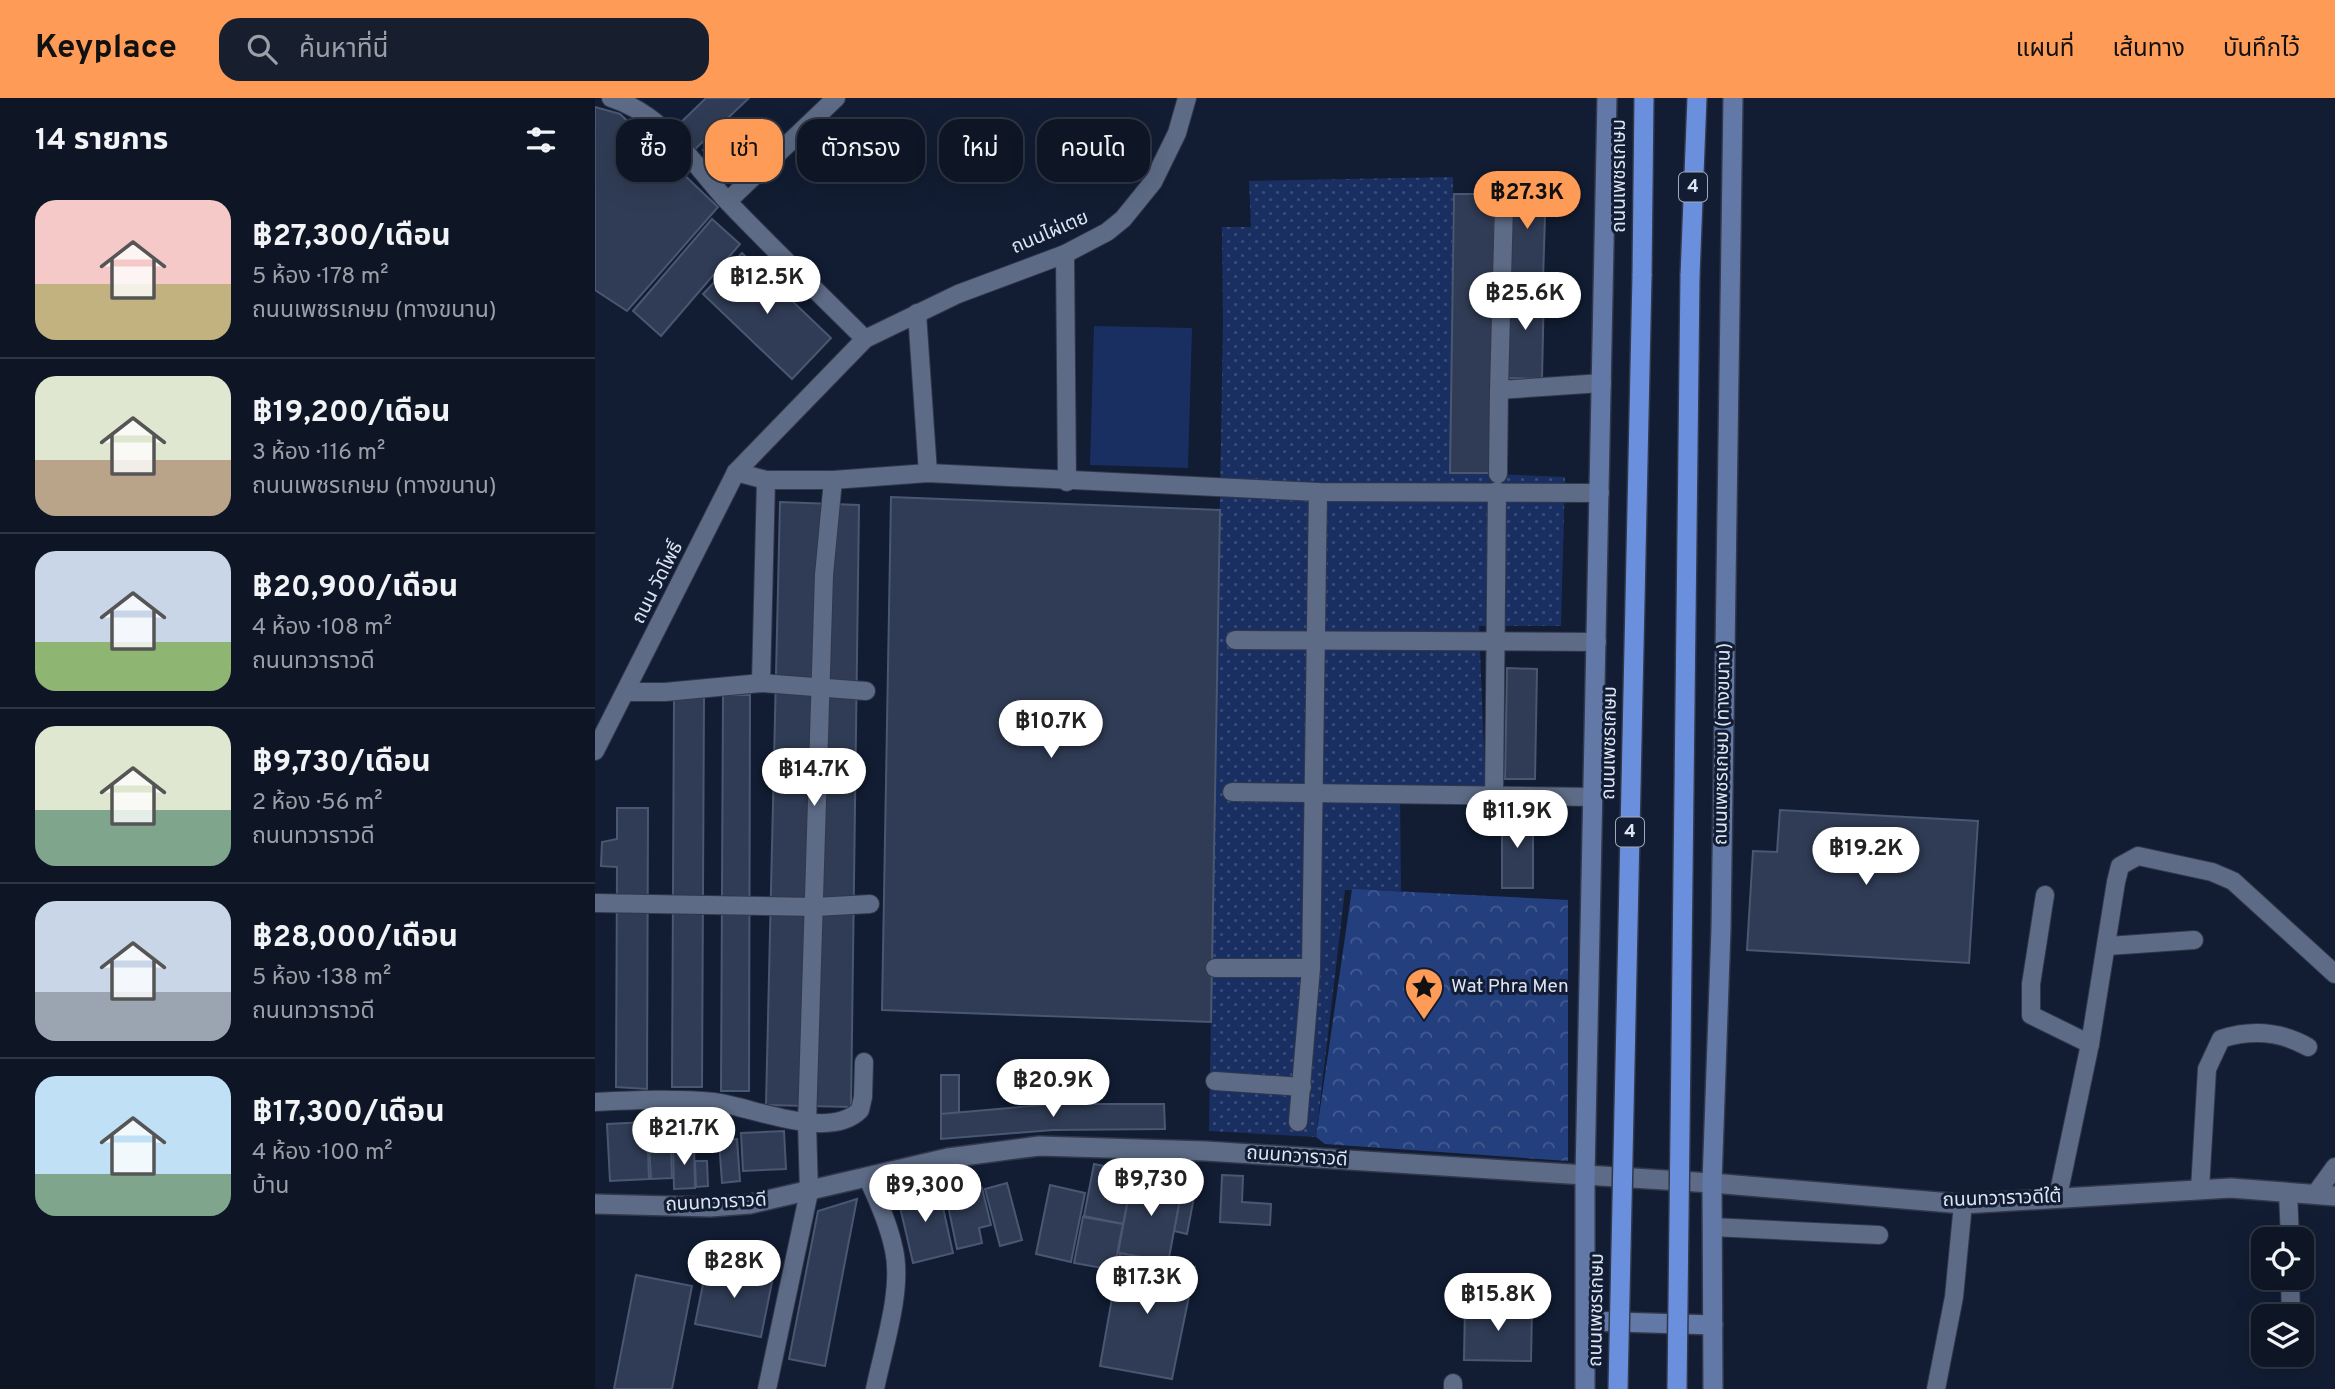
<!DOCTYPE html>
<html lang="th">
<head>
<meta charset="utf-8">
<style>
	:root { --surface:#0e1626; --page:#171f2e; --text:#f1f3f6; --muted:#9b9fa7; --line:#2e3543; --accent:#fe9c57 }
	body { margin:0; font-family:Overpass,"Noto Sans Thai",sans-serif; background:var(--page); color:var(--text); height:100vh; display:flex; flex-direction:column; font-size:26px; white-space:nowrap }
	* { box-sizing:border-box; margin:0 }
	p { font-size:23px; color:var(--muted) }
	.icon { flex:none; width:38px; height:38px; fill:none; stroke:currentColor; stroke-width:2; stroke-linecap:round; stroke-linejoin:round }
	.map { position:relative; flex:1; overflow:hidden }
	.details { display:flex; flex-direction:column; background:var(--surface); width:595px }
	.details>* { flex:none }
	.guide { position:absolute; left:21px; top:21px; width:665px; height:63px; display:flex; gap:14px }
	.buttons { position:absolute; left:1656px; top:1129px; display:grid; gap:14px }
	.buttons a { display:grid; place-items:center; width:63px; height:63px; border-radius:14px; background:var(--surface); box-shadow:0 7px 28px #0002,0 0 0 2px var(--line); font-size:35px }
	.price { position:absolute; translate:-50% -60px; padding:0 16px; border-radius:24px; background:#fff; color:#222; font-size:23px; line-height:46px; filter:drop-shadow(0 2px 4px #0008) }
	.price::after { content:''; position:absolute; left:50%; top:42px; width:21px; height:16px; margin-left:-10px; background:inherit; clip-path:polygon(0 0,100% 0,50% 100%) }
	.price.on { background:var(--accent); color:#111 }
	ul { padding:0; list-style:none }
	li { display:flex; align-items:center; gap:21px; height:175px; padding:0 35px }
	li+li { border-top:2px solid var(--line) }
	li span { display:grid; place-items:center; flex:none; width:196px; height:140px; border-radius:21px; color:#555 }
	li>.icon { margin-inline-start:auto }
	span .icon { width:84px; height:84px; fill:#fffc; stroke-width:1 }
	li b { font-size:30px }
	h2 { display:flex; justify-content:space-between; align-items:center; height:84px; padding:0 35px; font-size:30px }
	.pill { padding:0 24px; border-radius:21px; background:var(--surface); box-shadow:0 7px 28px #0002,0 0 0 2px var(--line); font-size:24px; line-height:63px }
	.pill.on { background:var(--accent); color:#111 }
	header { display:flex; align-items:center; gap:42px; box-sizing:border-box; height:98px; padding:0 35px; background:var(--accent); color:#111 }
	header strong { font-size:33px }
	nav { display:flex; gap:38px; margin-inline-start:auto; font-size:24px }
	.search { width:490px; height:63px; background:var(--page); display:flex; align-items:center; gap:18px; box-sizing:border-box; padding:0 24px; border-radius:21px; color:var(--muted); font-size:26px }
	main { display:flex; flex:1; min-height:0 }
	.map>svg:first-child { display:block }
	.grass { fill:url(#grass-dots) }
	.forest { fill:url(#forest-crowns) }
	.garden { fill:#192f61 }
	.building { fill:#303c55; stroke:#4a5771; stroke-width:2 }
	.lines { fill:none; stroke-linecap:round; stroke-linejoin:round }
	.minor-casing { stroke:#32374a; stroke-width:20 }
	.tertiary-casing { stroke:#32374a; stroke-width:22 }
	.secondary-casing { stroke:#32374a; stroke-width:22 }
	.trunk-casing { stroke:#32374a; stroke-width:22 }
	.minor { stroke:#5d6b86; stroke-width:18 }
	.tertiary { stroke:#5d6b86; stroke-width:19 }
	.secondary { stroke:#6279a7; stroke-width:19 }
	.trunk { stroke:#6a90dd; stroke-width:19 }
	.trunk-bridge-casing { stroke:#32374a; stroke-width:22; stroke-linecap:butt }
	.trunk-bridge { stroke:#6a90dd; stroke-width:19 }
	.labels { text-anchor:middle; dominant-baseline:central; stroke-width:6; stroke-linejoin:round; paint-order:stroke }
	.shield { fill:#121d33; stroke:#a0a9bb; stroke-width:2 }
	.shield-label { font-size:18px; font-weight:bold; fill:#dde5f5 }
	.street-label { font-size:19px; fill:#dde5f5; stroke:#121d33 }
	.poi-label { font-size:19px; fill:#dde5f5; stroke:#121d33; text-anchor:start }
</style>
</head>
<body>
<header>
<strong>Keyplace</strong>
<div class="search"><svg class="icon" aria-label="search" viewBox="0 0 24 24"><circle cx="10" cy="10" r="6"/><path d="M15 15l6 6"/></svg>ค้นหาที่นี่</div>
<nav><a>แผนที่</a><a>เส้นทาง</a><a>บันทึกไว้</a></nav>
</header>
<main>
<section class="details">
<h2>14 รายการ<svg class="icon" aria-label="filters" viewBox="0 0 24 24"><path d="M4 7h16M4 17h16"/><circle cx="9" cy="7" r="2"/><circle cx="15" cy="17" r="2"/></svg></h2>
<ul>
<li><span style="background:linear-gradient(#f6c9c9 60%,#c2b280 0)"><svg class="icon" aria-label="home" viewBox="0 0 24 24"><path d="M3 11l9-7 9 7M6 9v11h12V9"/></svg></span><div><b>฿27,300/เดือน</b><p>5 ห้อง · 178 m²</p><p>ถนนเพชรเกษม (ทางขนาน)</p></div></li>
<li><span style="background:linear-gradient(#dfe7d0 60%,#b9a48a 0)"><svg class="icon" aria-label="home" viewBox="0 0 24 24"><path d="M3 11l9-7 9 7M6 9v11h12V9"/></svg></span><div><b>฿19,200/เดือน</b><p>3 ห้อง · 116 m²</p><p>ถนนเพชรเกษม (ทางขนาน)</p></div></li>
<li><span style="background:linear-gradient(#c9d6e8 65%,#8fb573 0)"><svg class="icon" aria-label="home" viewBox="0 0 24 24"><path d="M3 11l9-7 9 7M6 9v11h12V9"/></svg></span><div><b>฿20,900/เดือน</b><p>4 ห้อง · 108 m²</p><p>ถนนทวาราวดี</p></div></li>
<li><span style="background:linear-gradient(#dfe7d0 60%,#7fa58c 0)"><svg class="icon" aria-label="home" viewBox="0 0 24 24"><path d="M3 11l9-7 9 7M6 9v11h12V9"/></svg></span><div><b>฿9,730/เดือน</b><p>2 ห้อง · 56 m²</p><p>ถนนทวาราวดี</p></div></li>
<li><span style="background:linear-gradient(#c9d6e8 65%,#9aa5b1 0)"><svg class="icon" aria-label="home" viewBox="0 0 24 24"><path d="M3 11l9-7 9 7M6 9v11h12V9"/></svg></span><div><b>฿28,000/เดือน</b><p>5 ห้อง · 138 m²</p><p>ถนนทวาราวดี</p></div></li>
<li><span style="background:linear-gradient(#bfe0f5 70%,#7fa58c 0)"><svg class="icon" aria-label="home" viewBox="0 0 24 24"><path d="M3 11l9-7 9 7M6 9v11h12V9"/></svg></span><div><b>฿17,300/เดือน</b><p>4 ห้อง · 100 m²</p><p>บ้าน</p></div></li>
</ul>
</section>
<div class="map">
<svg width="1740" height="1291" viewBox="0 0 1740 1291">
	<defs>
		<pattern id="grass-dots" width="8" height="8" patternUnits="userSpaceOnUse" patternTransform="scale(1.75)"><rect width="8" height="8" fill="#192f61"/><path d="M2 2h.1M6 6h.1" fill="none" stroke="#3a4d78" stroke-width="1.8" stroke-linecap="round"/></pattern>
		<pattern id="forest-crowns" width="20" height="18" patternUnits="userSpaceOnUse" patternTransform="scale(1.75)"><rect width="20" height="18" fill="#243f7d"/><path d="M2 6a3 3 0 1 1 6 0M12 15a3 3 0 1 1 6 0" fill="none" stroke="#435b90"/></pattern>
	</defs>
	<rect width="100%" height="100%" fill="#121d33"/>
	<path class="grass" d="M858 79 855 374 970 379 966 528H884L891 699 805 697 806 793 750 792 721 1039 614 1033 628 226 627 129H656L654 83Z"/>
	<path class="forest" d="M757 791 973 802V1063L730 1046 721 1039Z"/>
	<path class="garden" d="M499 228 597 230 593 370 495 367Z"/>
	<g class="building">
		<path d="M111 0H154L98 53 78 32Z"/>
		<path d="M0 9 25 16 123 109 32 213 0 192Z"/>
		<path d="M135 28 149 43 121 68 108 52Z"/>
		<path d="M917 84 951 85 948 182 914 181Z"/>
		<path d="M859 96H900L895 375H855Z"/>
		<path d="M117 121 145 146 66 238 38 213Z"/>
		<path d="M147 155 236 240 197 281 108 196Z"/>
		<path d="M912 188 949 189 947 281 911 280Z"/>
		<path d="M296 399 625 412 616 924 287 912Z"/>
		<path d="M185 404 264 407 256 1009 171 1007Z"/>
		<path d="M912 570 942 571 940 681H910Z"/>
		<path d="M79 597H109L107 989H77Z"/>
		<path d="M128 597H155L154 993H126Z"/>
		<path d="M22 710H53L52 991 21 989 22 769 6 768 7 744 22 741Z"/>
		<path d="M1185 712 1383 723 1374 865 1152 852 1158 753 1182 754Z"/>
		<path d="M907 714 938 715V790H907Z"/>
		<rect x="346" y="977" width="18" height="39"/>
		<path d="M459 1006H569L570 1031 458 1032 346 1041V1016Z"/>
		<path d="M52 1024 54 1081 15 1083 12 1026Z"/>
		<path d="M189 1033 191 1071 148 1073 146 1035Z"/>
		<path d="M142 1041 145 1083 127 1085 124 1043Z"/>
		<path d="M69 1043V1048L76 1047 77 1080 56 1081 54 1044Z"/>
		<path d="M99 1047 100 1090 79 1091 78 1048Z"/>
		<path d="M100 1063H112L113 1088 101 1089Z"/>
		<path d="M499 1066 539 1074 528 1126 489 1118Z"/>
		<path d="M540 1066 598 1076 602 1083 592 1136 579 1133 588 1085 538 1075Z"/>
		<path d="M538 1075 588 1085 573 1165 523 1155Z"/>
		<path d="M627 1077 648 1078 647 1104 676 1106 675 1127 625 1124Z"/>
		<path d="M412 1085 427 1142 405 1148 390 1091Z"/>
		<path d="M343 1087 358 1155 318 1165 302 1096Z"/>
		<path d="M455 1087 490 1095 476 1164 441 1156Z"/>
		<path d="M387 1090 396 1127 384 1130 387 1145 362 1151 351 1098Z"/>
		<path d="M262 1101 230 1268 194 1261 223 1113Z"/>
		<path d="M488 1119 528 1126 519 1172 479 1165Z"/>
		<path d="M525 1155 600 1169 577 1281 505 1268Z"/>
		<path d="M112 1166 178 1179 166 1239 100 1226Z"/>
		<path d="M41 1177 97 1188 77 1291H19Z"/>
		<path d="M870 1207 937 1209 936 1263 869 1262Z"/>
	</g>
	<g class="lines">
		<defs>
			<g id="minor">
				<path d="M16 0C70 17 98 66 134 105 178 151 225 196 270 241"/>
				<path d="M133 103 241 0"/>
				<path d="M909 107 904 292 1007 285"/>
				<path d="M470 156 472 384"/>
				<path d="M322 215 333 375"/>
				<path d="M141 374 171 382H238L333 375 723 394 1005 395"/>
				<path d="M903 376 904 292"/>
				<path d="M640 542 1002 544"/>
				<path d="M166 585 171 382"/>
				<path d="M31 594H70L166 585 271 593"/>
				<path d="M0 653 141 374 270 241 363 196 470 156 512 134 528 121 558 84 582 35 592 0"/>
				<path d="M637 694 999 699"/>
				<path d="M899 699 902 393"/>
				<path d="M1450 797 1436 886V917L1495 946"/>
				<path d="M0 805 220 809 275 806"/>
				<path d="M1513 848 1599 842"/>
				<path d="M620 870H716"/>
				<path d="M620 983 707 989"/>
				<path d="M0 1004C39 1002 80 1000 119 1004 155 1008 234 1044 265 1012L268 999 269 964"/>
				<path d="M703 1024 716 870 723 394"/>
				<path d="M273 1081C284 1104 294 1127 299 1152 308 1192 288 1251 280 1291"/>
				<path d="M1605 1091 1612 971 1626 941C1657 931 1685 933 1713 949"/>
				<path d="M1693 1094 1695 1141"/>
				<path d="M1721 1095 1740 1069"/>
				<path d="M1463 1098 1495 946 1521 784 1525 768 1543 758 1617 774 1638 783 1740 876"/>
				<path d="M1117 1129 1284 1137"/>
				<path d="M1695 1180 1696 1218"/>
				<path d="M1697 1256V1261"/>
				<path d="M172 1291 214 1094 212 1025 229 477 238 382"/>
				<path d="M858 1291V1285"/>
				<path d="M1341 1291 1359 1199 1368 1106"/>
			</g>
			<path id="tertiary" d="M0 1106 115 1109 155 1106 353 1060 444 1048 611 1053 1117 1085 1368 1106 1636 1090 1740 1098"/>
			<g id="secondary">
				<path d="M991 1223 1118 1227"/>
				<path d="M990 1291V1078L1012 0"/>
				<path d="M1118 1291 1117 1085 1126 831 1138 0"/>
			</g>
			<g id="trunk">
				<path d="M1047 178 1049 0"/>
				<path d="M1095 178 1102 0"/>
			</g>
		</defs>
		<use href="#minor" class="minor-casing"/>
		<use href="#tertiary" class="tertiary-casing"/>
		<use href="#secondary" class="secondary-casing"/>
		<use href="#trunk" class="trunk-casing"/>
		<use href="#minor" class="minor"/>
		<use href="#tertiary" class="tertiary"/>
		<use href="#secondary" class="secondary"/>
		<use href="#trunk" class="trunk"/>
		<defs>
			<g id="trunk-bridge">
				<path d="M1023 1291 1047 178"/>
				<path d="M1082 1291 1095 178"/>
			</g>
		</defs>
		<use href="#trunk-bridge" class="trunk-bridge-casing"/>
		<use href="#trunk-bridge" class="trunk-bridge"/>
	</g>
	<defs>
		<symbol id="sight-pin" viewBox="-11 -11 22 30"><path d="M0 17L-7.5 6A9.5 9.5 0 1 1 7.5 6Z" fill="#fe9c57" stroke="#121d33"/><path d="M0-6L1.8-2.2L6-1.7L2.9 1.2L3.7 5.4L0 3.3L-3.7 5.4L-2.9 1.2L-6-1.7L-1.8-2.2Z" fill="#111"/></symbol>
	</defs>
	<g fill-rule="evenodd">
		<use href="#sight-pin" x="807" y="867" width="44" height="60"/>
	</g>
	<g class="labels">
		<g class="shield">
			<rect x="1084" y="74.5" width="28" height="29" rx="5"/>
			<rect x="1021" y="719.5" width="28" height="29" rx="5"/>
		</g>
		<g class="shield-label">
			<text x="1098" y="89">4</text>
			<text x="1035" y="734">4</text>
		</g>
		<g class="street-label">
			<text transform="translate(1025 78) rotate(-90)">ถนนเพชรเกษม</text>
			<text transform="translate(455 135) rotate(-23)">ถนนไผ่เตย</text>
			<text transform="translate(63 485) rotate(-63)">ถนน วัดโพธิ์</text>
			<text transform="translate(1015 645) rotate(-89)">ถนนเพชรเกษม</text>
			<text transform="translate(1128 646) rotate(-89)">ถนนเพชรเกษม (ทางขนาน)</text>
			<text transform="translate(702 1059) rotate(4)">ถนนทวาราวดี</text>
			<text transform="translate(1407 1101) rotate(-2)">ถนนทวาราวดีใต้</text>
			<text transform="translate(121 1105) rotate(-3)">ถนนทวาราวดี</text>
			<text transform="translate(1002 1212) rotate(-89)">ถนนเพชรเกษม</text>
		</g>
		<g class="poi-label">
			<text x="856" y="889">Wat Phra Men</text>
		</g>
	</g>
</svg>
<div class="buttons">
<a><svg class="icon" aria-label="locate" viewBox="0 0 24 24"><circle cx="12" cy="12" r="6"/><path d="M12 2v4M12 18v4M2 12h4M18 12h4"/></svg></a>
<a><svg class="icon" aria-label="layers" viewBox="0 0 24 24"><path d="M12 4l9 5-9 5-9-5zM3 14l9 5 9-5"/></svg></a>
</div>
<b class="price on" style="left:932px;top:133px">฿27.3K</b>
<b class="price" style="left:172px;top:218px">฿12.5K</b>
<b class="price" style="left:930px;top:234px">฿25.6K</b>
<b class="price" style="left:456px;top:662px">฿10.7K</b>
<b class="price" style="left:219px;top:710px">฿14.7K</b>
<b class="price" style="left:922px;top:752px">฿11.9K</b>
<b class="price" style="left:1271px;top:789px">฿19.2K</b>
<b class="price" style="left:458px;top:1021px">฿20.9K</b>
<b class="price" style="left:89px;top:1069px">฿21.7K</b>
<b class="price" style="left:556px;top:1120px">฿9,730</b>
<b class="price" style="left:330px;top:1126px">฿9,300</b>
<b class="price" style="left:139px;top:1202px">฿28K</b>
<b class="price" style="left:552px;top:1218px">฿17.3K</b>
<b class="price" style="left:903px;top:1235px">฿15.8K</b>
<div class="guide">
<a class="pill">ซื้อ</a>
<a class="pill on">เช่า</a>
<a class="pill">ตัวกรอง</a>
<a class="pill">ใหม่</a>
<a class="pill">คอนโด</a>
</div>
</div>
</main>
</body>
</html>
